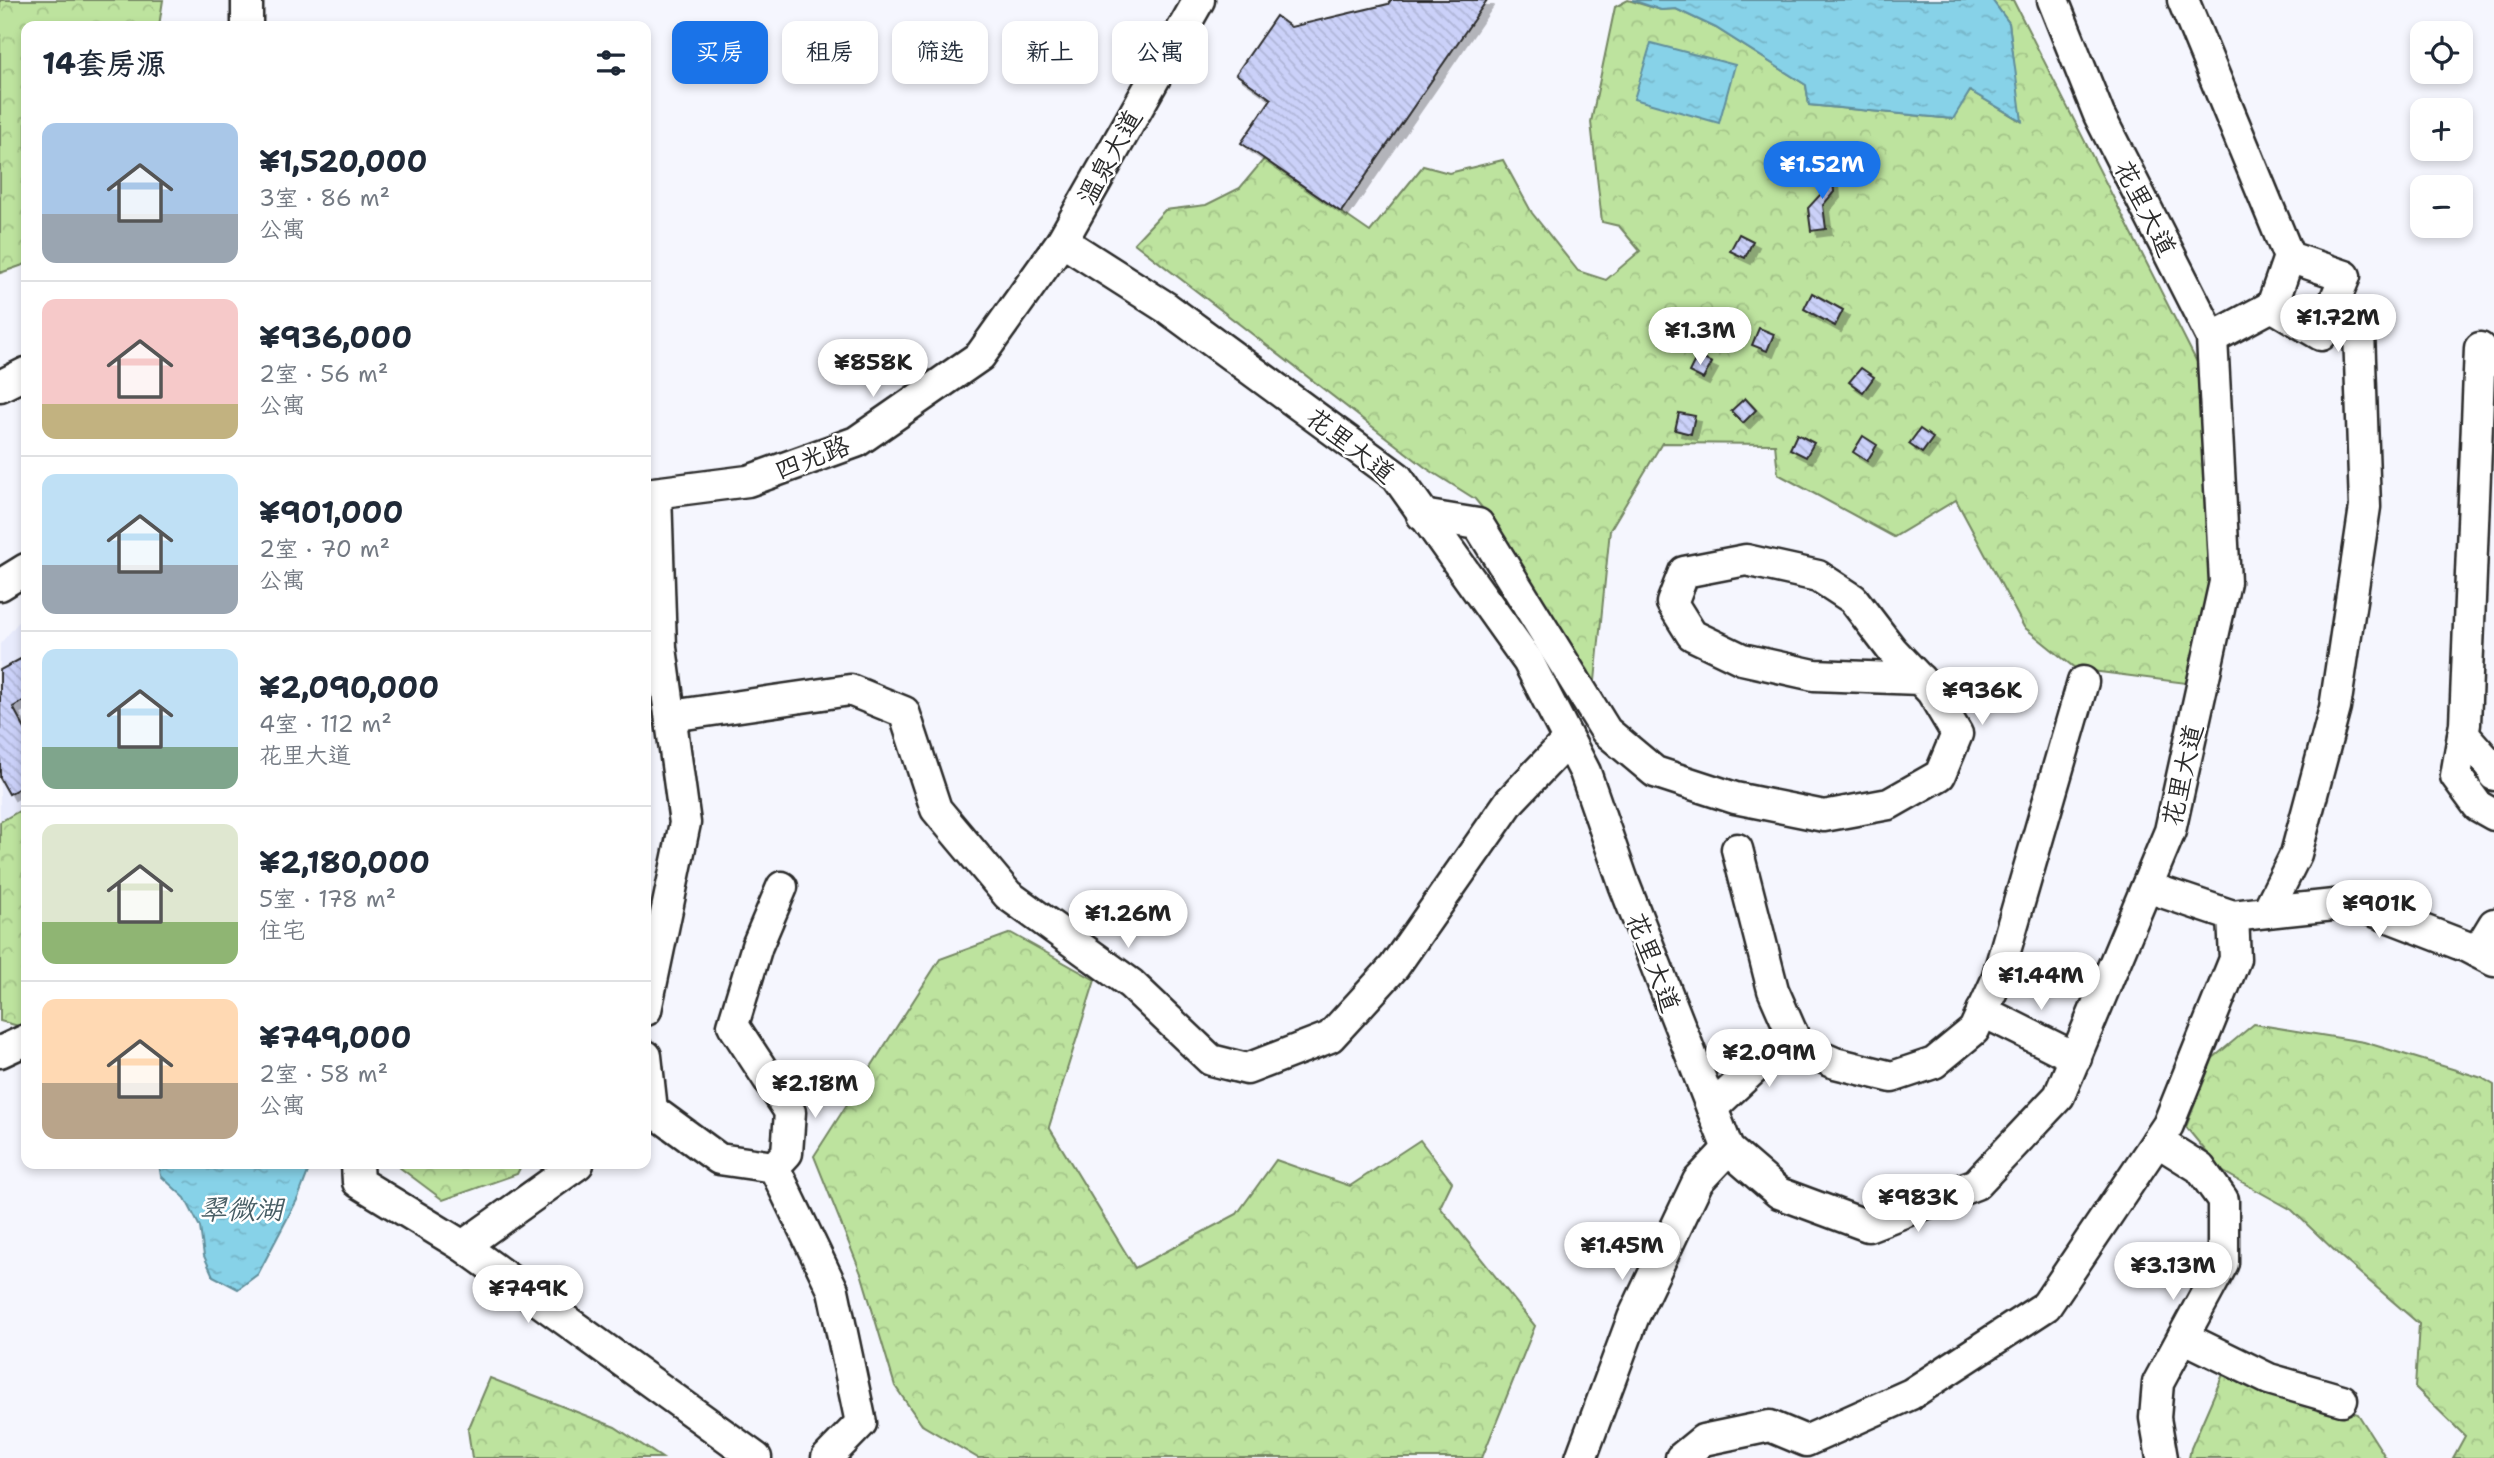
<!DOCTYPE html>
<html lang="zh">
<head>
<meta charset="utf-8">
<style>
	:root { --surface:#fff; --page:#f2f2f3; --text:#1f2937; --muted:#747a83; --line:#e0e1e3; --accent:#1a73e8 }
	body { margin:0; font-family:"Shantell Sans","LXGW WenKai TC",sans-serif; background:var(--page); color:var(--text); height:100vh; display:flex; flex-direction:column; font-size:26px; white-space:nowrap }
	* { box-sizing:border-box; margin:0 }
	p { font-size:23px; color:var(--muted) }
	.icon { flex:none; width:38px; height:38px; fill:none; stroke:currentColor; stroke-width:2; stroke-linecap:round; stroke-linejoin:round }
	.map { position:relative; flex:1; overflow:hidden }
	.details { position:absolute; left:21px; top:21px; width:630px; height:1148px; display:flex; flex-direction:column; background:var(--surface); border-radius:14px; box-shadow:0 4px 10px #0003 }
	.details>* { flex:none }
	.top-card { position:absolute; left:672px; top:21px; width:665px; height:63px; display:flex; gap:14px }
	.tools { position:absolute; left:2410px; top:21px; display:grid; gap:14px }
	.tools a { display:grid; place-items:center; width:63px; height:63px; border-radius:14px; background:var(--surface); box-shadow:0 4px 10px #0003; font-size:35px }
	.price { position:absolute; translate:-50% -60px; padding:0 16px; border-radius:24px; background:#fff; color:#222; font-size:23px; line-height:46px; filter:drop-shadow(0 2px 4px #0008) }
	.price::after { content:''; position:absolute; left:50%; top:42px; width:21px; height:16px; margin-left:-10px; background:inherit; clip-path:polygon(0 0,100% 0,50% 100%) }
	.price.selected { background:var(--accent); color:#fff }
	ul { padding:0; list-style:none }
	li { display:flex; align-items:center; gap:21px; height:175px; padding:0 21px }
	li+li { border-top:2px solid var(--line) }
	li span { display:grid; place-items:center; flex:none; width:196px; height:140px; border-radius:14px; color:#555 }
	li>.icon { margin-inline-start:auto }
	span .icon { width:84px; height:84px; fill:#fffc; stroke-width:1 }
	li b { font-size:30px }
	h2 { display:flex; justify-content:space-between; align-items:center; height:84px; padding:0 21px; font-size:30px }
	.pill { padding:0 24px; border-radius:14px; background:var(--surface); box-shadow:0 4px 10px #0003; font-size:24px; line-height:63px }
	.pill.selected { background:var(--accent); color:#fff }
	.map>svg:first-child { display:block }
	.built { fill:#e8ebfc }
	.forest { fill:url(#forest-crowns); stroke:#748764; stroke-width:2 }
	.water { fill:url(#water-ripples); stroke:#628f9c; stroke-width:2 }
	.building { fill:url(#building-back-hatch); stroke:#2b2b2b; stroke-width:2; filter:url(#shadow) }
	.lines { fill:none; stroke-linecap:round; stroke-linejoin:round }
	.minor-casing { stroke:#2b2b2b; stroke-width:35 }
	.minor { stroke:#fff; stroke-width:30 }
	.labels { text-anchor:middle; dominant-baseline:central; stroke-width:5; stroke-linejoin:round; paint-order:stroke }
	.street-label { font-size:26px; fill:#2b2b2b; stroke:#fff }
	.water-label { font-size:28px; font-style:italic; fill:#475d64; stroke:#fff }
</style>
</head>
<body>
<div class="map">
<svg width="2494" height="1458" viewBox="0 0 2494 1458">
	<defs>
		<pattern id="forest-crowns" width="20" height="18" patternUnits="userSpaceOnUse" patternTransform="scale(1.75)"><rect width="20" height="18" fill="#bde39e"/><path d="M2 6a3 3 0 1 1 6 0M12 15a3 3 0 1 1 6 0" fill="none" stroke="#a3c388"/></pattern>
		<pattern id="water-ripples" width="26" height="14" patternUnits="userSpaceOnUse" patternTransform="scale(1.75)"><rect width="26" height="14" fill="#87d2e8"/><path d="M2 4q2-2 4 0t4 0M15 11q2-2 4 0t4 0" fill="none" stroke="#75b4c7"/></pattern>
		<pattern id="building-back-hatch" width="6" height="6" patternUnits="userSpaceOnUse" patternTransform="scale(1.75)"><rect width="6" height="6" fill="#cbd1f9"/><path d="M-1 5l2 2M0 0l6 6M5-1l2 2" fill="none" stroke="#aeb4d6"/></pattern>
		<filter id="shadow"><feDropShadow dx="6" dy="6" stdDeviation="0" flood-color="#0004"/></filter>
	</defs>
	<rect width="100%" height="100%" fill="#f5f6fe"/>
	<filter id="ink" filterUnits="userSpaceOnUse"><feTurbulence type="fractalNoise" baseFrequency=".0143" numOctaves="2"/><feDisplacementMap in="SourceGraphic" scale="14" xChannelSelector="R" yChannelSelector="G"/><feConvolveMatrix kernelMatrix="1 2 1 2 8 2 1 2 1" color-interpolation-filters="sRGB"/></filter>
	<g filter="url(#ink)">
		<path class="built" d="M26 613V807L0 822V644Z"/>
		<g class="forest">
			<path d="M0 0H163L159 26H26V264L0 273Z"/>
			<path d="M1628 0 1661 10 1676 9 1716 28 1806 85 1809 105 1952 119 1970 91 2021 121 2009 23 1992 0H2013L2205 378 2214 563 2186 683 2076 669 2024 627 1956 500 1894 537 1778 474 1775 444 1662 443 1610 530 1594 691 1501 531 1475 499 1426 468 1134 243 1165 210 1206 205 1240 188 1264 159 1370 232 1423 166 1449 173 1503 160 1532 213 1578 271 1606 280 1640 251 1619 226 1602 222 1591 122 1615 7Z"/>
			<path d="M26 807V1024L22 1027 0 1021V822Z"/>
			<path d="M1011 933 1095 980 1049 1127 1135 1268 1237 1214 1276 1160 1350 1186 1420 1140 1452 1182 1440 1207 1535 1326 1482 1458H978L922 1425 895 1386 862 1276 814 1156 940 959Z"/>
			<path d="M2254 1024 2364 1042 2482 1078 2494 1085V1458H2453L2465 1436 2415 1387 2419 1324 2339 1255 2292 1210 2222 1171 2186 1127 2213 1058Z"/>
			<path d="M395 1164H522L517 1174 443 1200Z"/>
			<path d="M2224 1372 2358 1414 2386 1458H2189L2191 1448Z"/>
			<path d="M490 1378 615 1427 662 1458H472L468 1430Z"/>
		</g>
		<g class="water">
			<path d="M1632 0H1992L2009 23 2022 121 1970 91 1953 119 1809 105 1806 85 1716 28 1676 9 1661 10Z"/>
			<path d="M1651 43 1735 65 1719 123 1634 99Z"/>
			<path d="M159 1164H311L298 1198 258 1274 238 1289 213 1276 204 1256 200 1227 185 1198 161 1176Z"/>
		</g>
		<g class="building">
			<path d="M1391 0H1487L1341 212 1241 143 1271 99 1236 74 1276 16 1291 27 1388 4Z"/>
			<path d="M1832 166 1834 192 1823 205 1826 229 1811 231 1808 208 1821 194 1819 173Z"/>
			<path d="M1739 234 1753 241 1745 258 1730 251Z"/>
			<path d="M1812 293 1843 310 1835 326 1804 309Z"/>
			<path d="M1759 328 1774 334 1767 351 1752 345Z"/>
			<path d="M1697 356 1712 363 1703 379 1689 372Z"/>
			<path d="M1861 368 1874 377 1863 392 1849 382Z"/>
			<path d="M1745 398 1756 410 1743 423 1731 411Z"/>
			<path d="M1679 413 1695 416 1691 434 1675 430Z"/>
			<path d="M1920 429 1933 438 1922 453 1909 444Z"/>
			<path d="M1797 434 1814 443 1806 457 1790 449Z"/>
			<path d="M1863 436 1877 445 1867 461 1853 452Z"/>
			<path d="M26 656V699L13 707 26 731V784L9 794 0 778V670Z"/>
		</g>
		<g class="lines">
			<defs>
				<g id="minor">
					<path d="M2183 0 2289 257 2272 306 2321 335 2345 276 2289 257"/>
					<path d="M247 26V0"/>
					<path d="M1062 241 1167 308 1397 477 1528 661 1585 772 1624 884 1728 1149 1779 1193 1868 1226 1976 1184 2059 1096 2170 831 2225 582 2212 338 2099 115 2053 0"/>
					<path d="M2212 338 2272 306"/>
					<path d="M2480 348 2465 724 2456 776 2478 806 2494 815"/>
					<path d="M0 386 26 373"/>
					<path d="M646 494 748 481 856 442 980 356 1062 241 1199 0"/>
					<path d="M1422 515 1478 524 1606 731 1655 772 1735 798 1824 816 1889 804 1940 775 1957 734 1932 692 1892 650 1853 599 1818 576 1746 560 1684 572 1672 603 1692 635 1742 659 1814 675 1920 679"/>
					<path d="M0 585 26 569"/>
					<path d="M671 716 850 690 904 712 936 809 1008 895 1131 984 1211 1060 1247 1069 1330 1037 1394 967 1510 801 1568 740"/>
					<path d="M2463 734 2493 768 2494 775"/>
					<path d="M1737 849 1773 990 1798 1047 1835 1063 1892 1077 1934 1063 1974 1030 1996 982 2083 682"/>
					<path d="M2147 887 2233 916 2267 912 2296 854 2335 708 2365 507 2359 331 2335 301"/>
					<path d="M2267 912 2353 903 2467 947 2494 961"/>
					<path d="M2477 952 2494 924"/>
					<path d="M646 1010 685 823 661 648 656 493"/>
					<path d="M1982 1011 2076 1058"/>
					<path d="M0 1052 26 1040"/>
					<path d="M646 1056 652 1110 646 1115"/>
					<path d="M1712 1108 1792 1033"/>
					<path d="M652 1110 719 1159 774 1167 787 1153 790 1112 733 1025 757 946 782 887"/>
					<path d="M2157 1141 2200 1168 2223 1200V1263L2158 1383 2155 1418 2162 1458"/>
					<path d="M357 1164 358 1182 463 1246 756 1458"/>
					<path d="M774 1167 833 1290 861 1423 827 1458"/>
					<path d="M463 1246 578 1164"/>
					<path d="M2183 1337 2269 1379 2342 1400"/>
					<path d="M1581 1458 1633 1318 1698 1181 1728 1149"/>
					<path d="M1681 1458 1703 1440 1770 1426 1806 1441 1911 1394 2046 1306 2168 1125 2235 959 2233 916"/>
				</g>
			</defs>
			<use href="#minor" class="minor-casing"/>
			<use href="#minor" class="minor"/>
		</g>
	</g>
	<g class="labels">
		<g class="street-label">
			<text transform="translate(1109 157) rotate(-61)">温泉大道</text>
			<text transform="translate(2146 208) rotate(63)">花里大道</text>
			<text transform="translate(1351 445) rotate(38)">花里大道</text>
			<text transform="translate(812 457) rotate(-21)">四光路</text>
			<text transform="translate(2182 775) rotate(-77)">花里大道</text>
			<text transform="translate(1654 962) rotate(69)">花里大道</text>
		</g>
		<g class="water-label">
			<text x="241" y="1209">翠微湖</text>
		</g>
	</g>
</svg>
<div class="tools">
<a><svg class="icon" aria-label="locate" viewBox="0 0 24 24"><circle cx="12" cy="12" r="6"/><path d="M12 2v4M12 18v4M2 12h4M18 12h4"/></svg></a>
<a>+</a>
<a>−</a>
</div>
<b class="price selected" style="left:1822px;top:201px">¥1.52M</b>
<b class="price" style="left:2338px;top:354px">¥1.72M</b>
<b class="price" style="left:1700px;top:367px">¥1.3M</b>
<b class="price" style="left:873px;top:399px">¥858K</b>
<b class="price" style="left:1982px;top:727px">¥936K</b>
<b class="price" style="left:2379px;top:940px">¥901K</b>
<b class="price" style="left:1128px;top:950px">¥1.26M</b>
<b class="price" style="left:2041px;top:1012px">¥1.44M</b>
<b class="price" style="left:1769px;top:1089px">¥2.09M</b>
<b class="price" style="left:815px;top:1120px">¥2.18M</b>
<b class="price" style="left:1918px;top:1234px">¥983K</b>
<b class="price" style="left:1622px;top:1282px">¥1.45M</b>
<b class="price" style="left:2173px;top:1302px">¥3.13M</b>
<b class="price" style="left:528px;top:1325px">¥749K</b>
<div class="top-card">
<a class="pill selected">买房</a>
<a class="pill">租房</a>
<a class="pill">筛选</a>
<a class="pill">新上</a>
<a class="pill">公寓</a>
</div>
<section class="details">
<h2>14套房源<svg class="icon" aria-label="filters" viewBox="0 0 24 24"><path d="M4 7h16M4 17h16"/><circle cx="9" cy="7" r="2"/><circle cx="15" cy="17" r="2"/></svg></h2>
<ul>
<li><span style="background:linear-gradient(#a9c7e8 65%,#9aa5b1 0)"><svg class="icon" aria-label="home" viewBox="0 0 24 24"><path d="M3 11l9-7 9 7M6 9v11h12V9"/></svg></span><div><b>¥1,520,000</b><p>3室 · 86 m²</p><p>公寓</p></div></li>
<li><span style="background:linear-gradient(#f6c9c9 75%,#c2b280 0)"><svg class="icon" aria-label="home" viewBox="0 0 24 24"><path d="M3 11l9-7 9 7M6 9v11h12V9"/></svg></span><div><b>¥936,000</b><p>2室 · 56 m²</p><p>公寓</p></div></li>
<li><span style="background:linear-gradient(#bfe0f5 65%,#9aa5b1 0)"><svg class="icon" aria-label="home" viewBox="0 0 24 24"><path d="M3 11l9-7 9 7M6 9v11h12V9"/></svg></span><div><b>¥901,000</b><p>2室 · 70 m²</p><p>公寓</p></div></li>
<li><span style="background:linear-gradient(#bfe0f5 70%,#7fa58c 0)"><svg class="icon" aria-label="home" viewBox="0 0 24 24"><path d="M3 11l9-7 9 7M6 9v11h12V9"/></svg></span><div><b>¥2,090,000</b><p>4室 · 112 m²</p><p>花里大道</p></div></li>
<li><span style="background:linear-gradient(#dfe7d0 70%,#8fb573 0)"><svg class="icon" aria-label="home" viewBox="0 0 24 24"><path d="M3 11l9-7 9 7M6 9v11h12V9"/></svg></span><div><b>¥2,180,000</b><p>5室 · 178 m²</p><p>住宅</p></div></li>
<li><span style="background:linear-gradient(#ffd9b3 60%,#b9a48a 0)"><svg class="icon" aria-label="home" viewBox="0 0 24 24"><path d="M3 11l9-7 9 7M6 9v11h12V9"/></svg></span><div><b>¥749,000</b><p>2室 · 58 m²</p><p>公寓</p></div></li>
</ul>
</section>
</div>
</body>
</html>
